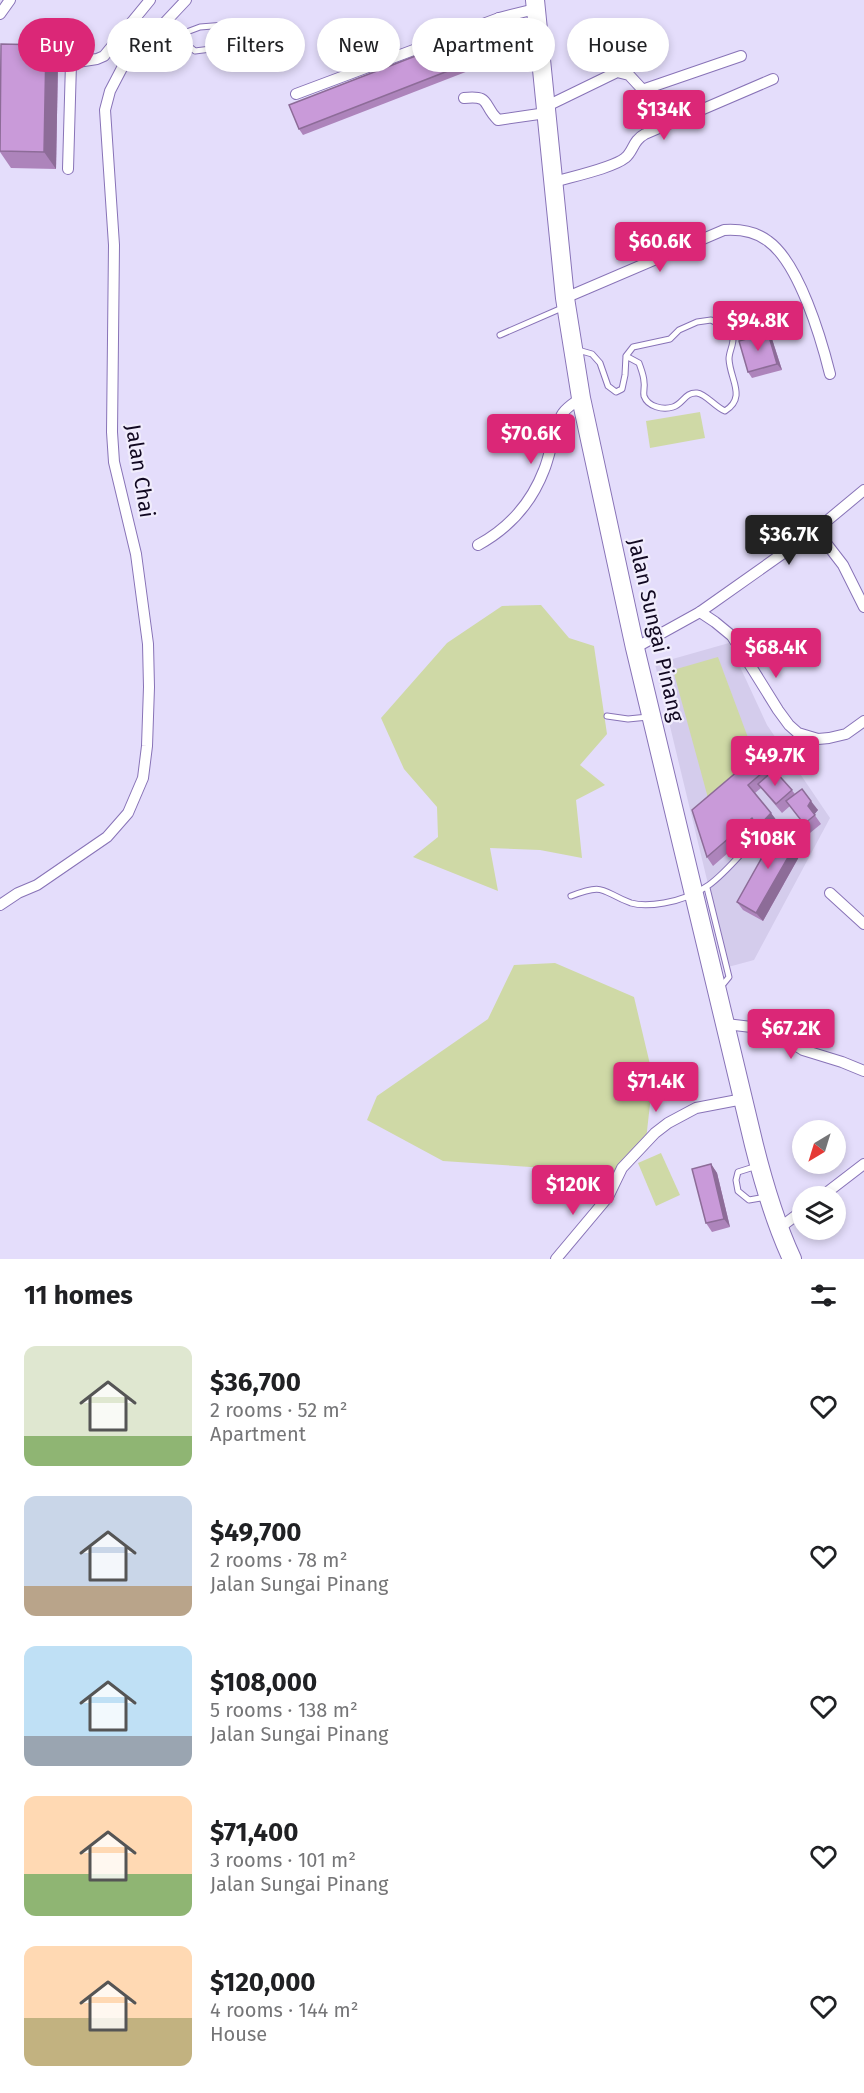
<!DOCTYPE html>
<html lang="en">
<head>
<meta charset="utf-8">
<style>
	:root { --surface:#fff; --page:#f6f6f6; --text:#202124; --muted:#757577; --accent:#db2777 }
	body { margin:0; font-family:"Fira Sans",sans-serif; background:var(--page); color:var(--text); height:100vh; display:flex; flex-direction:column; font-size:22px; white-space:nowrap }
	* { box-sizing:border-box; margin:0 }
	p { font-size:20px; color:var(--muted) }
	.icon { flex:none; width:33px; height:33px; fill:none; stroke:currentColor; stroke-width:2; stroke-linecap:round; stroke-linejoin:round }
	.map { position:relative; height:1259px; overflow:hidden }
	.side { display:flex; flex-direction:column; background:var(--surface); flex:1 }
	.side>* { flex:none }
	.guide { position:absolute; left:18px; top:18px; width:828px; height:54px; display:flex; gap:12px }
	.needle { width:39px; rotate:218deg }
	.tools { position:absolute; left:792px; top:1120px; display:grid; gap:12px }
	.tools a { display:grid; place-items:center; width:54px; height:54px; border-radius:50%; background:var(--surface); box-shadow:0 3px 9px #0003; font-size:30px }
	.price { position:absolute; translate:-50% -51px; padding:0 14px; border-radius:6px; background:var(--accent); color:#fff; font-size:20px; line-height:39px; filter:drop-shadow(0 2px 3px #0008) }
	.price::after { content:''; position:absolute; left:50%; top:36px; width:18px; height:14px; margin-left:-9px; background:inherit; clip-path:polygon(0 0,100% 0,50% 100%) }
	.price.selected { background:#222; color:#fff }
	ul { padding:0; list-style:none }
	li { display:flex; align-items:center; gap:18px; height:150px; padding:0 24px }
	li span { display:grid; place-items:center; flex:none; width:168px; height:120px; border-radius:12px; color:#555 }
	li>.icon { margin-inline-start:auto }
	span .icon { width:72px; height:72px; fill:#fffc; stroke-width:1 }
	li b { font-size:26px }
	h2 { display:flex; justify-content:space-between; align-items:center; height:72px; padding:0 24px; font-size:26px }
	.chip { padding:0 21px; border-radius:27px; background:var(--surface); box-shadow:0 3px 9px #0003; font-size:21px; line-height:54px }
	.chip.selected { background:var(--accent); color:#fff }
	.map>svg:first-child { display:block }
	.built { fill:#d4ccec }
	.green { fill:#cfd9a6 }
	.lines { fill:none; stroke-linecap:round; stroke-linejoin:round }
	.lane-casing { stroke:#8873b7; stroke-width:7 }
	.street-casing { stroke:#8873b7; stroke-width:12 }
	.primary-casing { stroke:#8873b7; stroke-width:20 }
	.lane { stroke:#fff; stroke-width:5 }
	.street { stroke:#fff; stroke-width:10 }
	.primary { stroke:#fff; stroke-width:18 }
	.wall { fill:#ad84bb }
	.shaded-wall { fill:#8d6c98 }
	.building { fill:#c99ad9; stroke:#8d6c98; stroke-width:1.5 }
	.labels { text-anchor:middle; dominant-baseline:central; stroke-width:4.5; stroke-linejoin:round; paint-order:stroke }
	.street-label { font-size:21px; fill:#110821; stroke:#f0ecfc }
</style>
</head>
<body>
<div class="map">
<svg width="864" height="1259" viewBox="0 0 864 1259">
	<rect width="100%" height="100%" fill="#e4ddfb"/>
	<path class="built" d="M729 643 767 725 830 818 754 960 728 967 655 664Z"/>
	<g class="green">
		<path d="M700 412 705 438 650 448 646 421Z"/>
		<path d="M541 605 569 638 594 646 607 734 580 765 605 785 576 800 582 858 540 850 490 848 498 891 413 857 438 837 437 807 404 769 381 718 447 643 502 606Z"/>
		<path d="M718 657 756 759 708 798 673 670Z"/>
		<path d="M555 963 634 997 653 1077 646 1140 620 1173 443 1161 367 1120 377 1096 488 1019 514 965Z"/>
		<path d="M661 1153 680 1195 656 1206 638 1163Z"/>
	</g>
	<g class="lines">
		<defs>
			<g id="lane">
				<path d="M169 20 184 33 190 47 195 51 251 44 257 39 255 27 250 23 200 27 184 33"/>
				<path d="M500 335 562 308"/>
				<path d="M578 350 592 354 600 363 608 386 616 392 622 389 625 375 626 356 633 347 670 339 679 330 697 322 711 320 721 325 733 336C734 345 729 351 729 359 730 380 747 397 725 411 715 407 706 394 697 393 685 392 683 404 673 407 663 410 648 407 644 396 643 392 645 386 644 382 644 376 641 369 639 363L626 356"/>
				<path d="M607 716 628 719 648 717"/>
				<path d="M707 888 729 977 720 988"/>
				<path d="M571 896C606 882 601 892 631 903 641 906 653 905 664 903 709 895 723 873 753 841"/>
				<path d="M757 1166 738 1172 736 1180 738 1191 749 1200 766 1197"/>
			</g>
			<g id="street">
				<path d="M0 14 10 0"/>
				<path d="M499 18 504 55"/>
				<path d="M296 94 499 18 535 9"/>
				<path d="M464 98C492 95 482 105 498 120L546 113"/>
				<path d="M545 107 617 72 629 75 642 89H645L741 56"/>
				<path d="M68 169 71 63 97 59 104 56 150 0"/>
				<path d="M554 182C570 177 613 168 625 158 634 151 632 141 645 134L773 79"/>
				<path d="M565 298 724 230C740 229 755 231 768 241 799 263 821 338 830 374"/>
				<path d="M816 530 843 565 864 607"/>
				<path d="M478 545C509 528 531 504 544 470 550 456 555 424 563 413 567 407 574 403 581 398"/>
				<path d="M700 612 715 622 732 636 778 710 789 725 798 733 818 739 829 738 846 734 864 721"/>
				<path d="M635 648 700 612 816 530 864 490"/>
				<path d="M830 893 864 924"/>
				<path d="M0 905 18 893 37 885 107 837 128 813 143 778 147 746 149 687 148 644 136 554 114 462 112 432 114 245 105 110 110 91 122 68 186 0"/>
				<path d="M726 1024 760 1028 781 1036 803 1050 842 1062 864 1071"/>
				<path d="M821 1197 864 1164"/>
				<path d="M778 1229 802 1211"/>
				<path d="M556 1259 608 1197 622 1168 655 1133 668 1123 696 1108 743 1099"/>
			</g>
			<path id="primary" d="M535 0 565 298 581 398 635 648 754 1145C764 1185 775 1222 792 1259"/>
		</defs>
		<use href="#lane" class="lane-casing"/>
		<use href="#street" class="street-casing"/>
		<use href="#primary" class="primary-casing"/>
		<use href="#lane" class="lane"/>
		<use href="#street" class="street"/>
		<use href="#primary" class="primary"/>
	</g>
	<g class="wall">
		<path d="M466 44 476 68 303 135 299 129Z"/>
		<path d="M46 45 58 62 56 169 11 168 0 152V96Z"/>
		<path d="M772 339 782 370 752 378 748 372Z"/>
		<path d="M772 742 788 765 778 774 795 794 818 810 814 814 821 824 810 833 790 806 782 813 761 788 755 793 777 821 764 836 758 827 713 866 707 857Z"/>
		<path d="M805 846 763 921 743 910 737 902Z"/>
		<path d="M711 1164 717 1173 730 1227 712 1232 706 1223Z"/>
	</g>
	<g class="shaded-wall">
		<path d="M462 38 466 44 476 68 471 62Z"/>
		<path d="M46 45 58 62 56 169 44 152Z"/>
		<path d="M768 333 772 339 782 370 777 364Z"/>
		<path d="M811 801 818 810 814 815 808 806Z"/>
		<path d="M771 813 777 821 764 836 758 827Z"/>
		<path d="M799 838 805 846 763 921 756 913Z"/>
		<path d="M711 1164 717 1173 730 1227 724 1219Z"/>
	</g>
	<g class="building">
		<path d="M462 38 471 62 299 129 289 105Z"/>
		<path d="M1 44 46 45 44 152 0 151Z"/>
		<path d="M768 333 777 364 748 372 739 341Z"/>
		<path d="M772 742 782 756 748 785 771 813 758 827 752 818 707 857 692 810Z"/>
		<path d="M774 770 792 790 776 804 758 784Z"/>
		<path d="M802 789 811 801 808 806 815 815 804 824 786 801Z"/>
		<path d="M779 827 799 838 756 913 737 902Z"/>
		<path d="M711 1164 724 1219 706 1223 692 1169Z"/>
	</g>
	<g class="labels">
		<g class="street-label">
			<text transform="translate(140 471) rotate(81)">Jalan Chai</text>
			<text transform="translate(656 630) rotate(77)">Jalan Sungai Pinang</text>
		</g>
	</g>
</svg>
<div class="tools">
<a><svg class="needle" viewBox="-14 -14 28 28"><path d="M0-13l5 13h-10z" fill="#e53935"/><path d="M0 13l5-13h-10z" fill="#757577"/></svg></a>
<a><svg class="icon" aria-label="layers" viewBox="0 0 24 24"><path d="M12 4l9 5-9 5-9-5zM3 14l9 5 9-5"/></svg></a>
</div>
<b class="price" style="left:664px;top:141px">$134K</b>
<b class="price" style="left:660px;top:273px">$60.6K</b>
<b class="price" style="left:758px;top:352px">$94.8K</b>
<b class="price" style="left:531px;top:465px">$70.6K</b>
<b class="price selected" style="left:789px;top:566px">$36.7K</b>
<b class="price" style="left:776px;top:679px">$68.4K</b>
<b class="price" style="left:775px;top:787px">$49.7K</b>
<b class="price" style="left:768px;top:870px">$108K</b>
<b class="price" style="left:791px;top:1060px">$67.2K</b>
<b class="price" style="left:656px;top:1113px">$71.4K</b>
<b class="price" style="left:573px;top:1216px">$120K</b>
<div class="guide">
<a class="chip selected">Buy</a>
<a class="chip">Rent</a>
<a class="chip">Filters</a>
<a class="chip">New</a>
<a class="chip">Apartment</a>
<a class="chip">House</a>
</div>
</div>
<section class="side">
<h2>11 homes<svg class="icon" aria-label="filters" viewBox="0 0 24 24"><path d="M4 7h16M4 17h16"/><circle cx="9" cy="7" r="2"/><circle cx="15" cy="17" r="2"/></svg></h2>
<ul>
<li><span style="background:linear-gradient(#dfe7d0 75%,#8fb573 0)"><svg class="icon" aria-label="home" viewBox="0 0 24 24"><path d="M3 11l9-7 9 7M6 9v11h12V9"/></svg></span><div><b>$36,700</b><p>2 rooms · 52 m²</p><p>Apartment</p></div><svg class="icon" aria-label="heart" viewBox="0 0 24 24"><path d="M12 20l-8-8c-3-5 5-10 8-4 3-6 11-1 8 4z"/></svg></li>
<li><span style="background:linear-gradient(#c9d6e8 75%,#b9a48a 0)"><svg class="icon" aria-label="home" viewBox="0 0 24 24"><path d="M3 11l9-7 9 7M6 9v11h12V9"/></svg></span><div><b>$49,700</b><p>2 rooms · 78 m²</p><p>Jalan Sungai Pinang</p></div><svg class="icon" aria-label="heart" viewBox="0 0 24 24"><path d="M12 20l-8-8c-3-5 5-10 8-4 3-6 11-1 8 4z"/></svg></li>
<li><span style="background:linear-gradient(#bfe0f5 75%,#9aa5b1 0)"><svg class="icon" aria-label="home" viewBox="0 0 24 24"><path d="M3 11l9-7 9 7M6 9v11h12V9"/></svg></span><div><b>$108,000</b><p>5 rooms · 138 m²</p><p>Jalan Sungai Pinang</p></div><svg class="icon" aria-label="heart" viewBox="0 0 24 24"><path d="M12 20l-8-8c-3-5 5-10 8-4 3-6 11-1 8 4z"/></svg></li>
<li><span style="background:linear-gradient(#ffd9b3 65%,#8fb573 0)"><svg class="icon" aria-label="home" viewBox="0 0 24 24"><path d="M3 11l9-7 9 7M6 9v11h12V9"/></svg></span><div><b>$71,400</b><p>3 rooms · 101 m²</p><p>Jalan Sungai Pinang</p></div><svg class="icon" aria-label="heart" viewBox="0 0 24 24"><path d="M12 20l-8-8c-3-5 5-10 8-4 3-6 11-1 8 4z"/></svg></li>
<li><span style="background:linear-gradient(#ffd9b3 60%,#c2b280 0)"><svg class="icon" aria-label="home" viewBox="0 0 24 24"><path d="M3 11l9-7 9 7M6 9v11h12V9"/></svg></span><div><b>$120,000</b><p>4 rooms · 144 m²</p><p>House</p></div><svg class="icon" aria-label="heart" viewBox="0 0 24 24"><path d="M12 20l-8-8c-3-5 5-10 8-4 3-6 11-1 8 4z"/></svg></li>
</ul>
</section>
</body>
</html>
